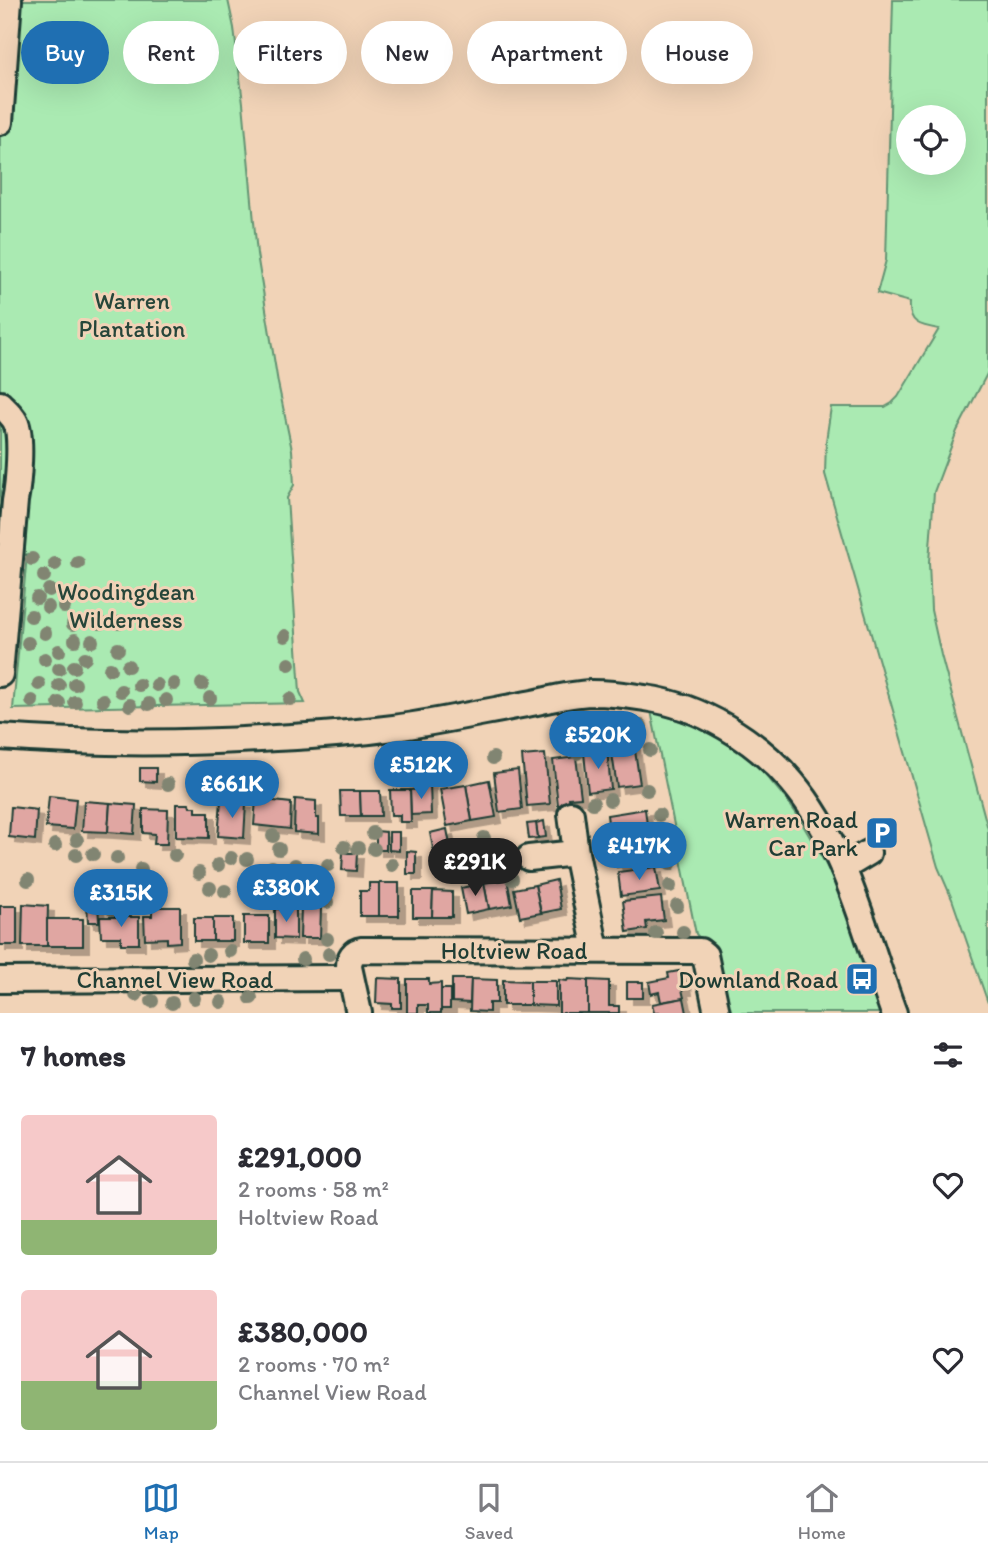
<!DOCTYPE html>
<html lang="en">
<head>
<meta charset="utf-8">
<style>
	:root { --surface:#fff; --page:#f2f2f3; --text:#2b2b33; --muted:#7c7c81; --line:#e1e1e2; --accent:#1f6fb2 }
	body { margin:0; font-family:Itim,sans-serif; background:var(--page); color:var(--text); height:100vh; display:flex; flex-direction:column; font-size:26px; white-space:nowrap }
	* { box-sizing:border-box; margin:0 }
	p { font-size:23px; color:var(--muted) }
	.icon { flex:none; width:38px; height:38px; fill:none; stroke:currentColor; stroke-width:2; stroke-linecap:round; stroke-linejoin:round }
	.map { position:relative; height:1013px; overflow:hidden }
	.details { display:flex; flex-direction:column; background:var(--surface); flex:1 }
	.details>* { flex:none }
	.guide { position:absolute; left:21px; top:21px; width:947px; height:63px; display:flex; gap:14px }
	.controls { position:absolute; left:896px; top:105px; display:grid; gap:14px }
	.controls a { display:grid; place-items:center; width:70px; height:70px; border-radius:50%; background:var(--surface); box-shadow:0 7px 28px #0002; font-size:35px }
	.price { position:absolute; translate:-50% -60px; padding:0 16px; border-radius:24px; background:var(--accent); color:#fff; font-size:23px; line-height:46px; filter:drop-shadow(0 2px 4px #0008) }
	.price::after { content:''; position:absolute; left:50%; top:42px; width:21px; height:16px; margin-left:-10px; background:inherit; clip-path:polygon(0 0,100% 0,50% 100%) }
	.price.selected { background:#222; color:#fff }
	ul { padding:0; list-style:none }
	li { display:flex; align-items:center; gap:21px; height:175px; padding:0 21px }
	li span { display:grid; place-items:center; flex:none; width:196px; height:140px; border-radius:7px; color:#555 }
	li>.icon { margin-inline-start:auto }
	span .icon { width:84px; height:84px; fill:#fffc; stroke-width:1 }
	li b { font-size:30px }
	h2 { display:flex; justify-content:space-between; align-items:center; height:84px; padding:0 21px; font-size:30px }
	.tag { padding:0 24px; border-radius:32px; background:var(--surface); box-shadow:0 7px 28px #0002; font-size:24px; line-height:63px }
	.tag.selected { background:var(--accent); color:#fff }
	.tab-bar { display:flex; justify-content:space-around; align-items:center; height:98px; border-top:2px solid var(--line); background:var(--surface); font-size:19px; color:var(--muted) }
	.tab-bar a { display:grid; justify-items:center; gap:4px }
	.tab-bar .selected { color:var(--accent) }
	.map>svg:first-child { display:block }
	.green { fill:#aaeab2; stroke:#649473; stroke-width:2; fill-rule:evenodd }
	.building { fill:#e0a6a2; stroke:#1f3d34; stroke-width:2; filter:url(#shadow) }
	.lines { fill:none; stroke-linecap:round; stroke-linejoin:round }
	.minor-casing { stroke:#1f3d34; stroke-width:30 }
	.minor { stroke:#f1d3b7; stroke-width:24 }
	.tree { fill:#818572 }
	.labels { text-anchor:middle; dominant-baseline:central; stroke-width:6; stroke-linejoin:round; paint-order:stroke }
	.park-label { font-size:24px; fill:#26463a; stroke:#f1d3b7 }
	.poi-label { font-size:24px; fill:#1f3d34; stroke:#f1d3b7; text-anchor:end }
	.street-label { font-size:24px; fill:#1f3d34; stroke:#f1d3b7 }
</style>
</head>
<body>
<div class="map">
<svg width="988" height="1013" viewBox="0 0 988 1013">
	<defs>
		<filter id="shadow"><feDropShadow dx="6" dy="6" stdDeviation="0" flood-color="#0004"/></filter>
	</defs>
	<rect width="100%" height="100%" fill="#f1d3b7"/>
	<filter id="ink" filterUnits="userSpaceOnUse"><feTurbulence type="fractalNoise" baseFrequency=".0143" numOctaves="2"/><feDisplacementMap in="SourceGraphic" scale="14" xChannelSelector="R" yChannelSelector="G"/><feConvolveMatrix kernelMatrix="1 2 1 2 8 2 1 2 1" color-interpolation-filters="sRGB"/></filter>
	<g filter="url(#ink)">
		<g class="green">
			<path d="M0 0H228L234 28 243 103 257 254 278 383 292 450 294 485 287 498 300 692 305 703 13 709 27 554 1 565 0 569Z"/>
			<path d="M893 0H988V372L957 431 934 492 929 562 931 610 941 655 988 829V1003L952 899 938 867 825 474 826 441 831 407H885L892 403 898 397 939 329C921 326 908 324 910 302L877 293 886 260ZM908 117H954V163H908Z"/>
			<path d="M651 711 693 725 728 743 759 767 786 799 796 813 832 875 883 1013H719L703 942 696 934Z"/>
		</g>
		<g class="building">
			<path d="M634 744 640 784 617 787 611 747Z"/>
			<path d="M607 750 611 789 588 792 584 753Z"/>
			<path d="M545 754 550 804 527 806 522 756Z"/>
			<path d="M576 757 581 797 569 798 570 804 558 805 553 760Z"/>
			<path d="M140 768H156V782L140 781Z"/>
			<path d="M518 770 522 809 499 812 494 773Z"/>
			<path d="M489 780 496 817 472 821 466 785Z"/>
			<path d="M423 783H430L431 814 411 815 410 790 423 789Z"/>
			<path d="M466 785 472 821 447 826 440 789Z"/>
			<path d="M390 790H410L411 822H400V815H391Z"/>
			<path d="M340 791H360L361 816H341Z"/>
			<path d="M360 791H380L381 816H361Z"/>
			<path d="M49 796 76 799 73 829 46 827Z"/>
			<path d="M256 799 291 803 290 829 254 825Z"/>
			<path d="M295 799 316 801V818H319V834L294 832Z"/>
			<path d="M84 801 110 803 108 832 82 831Z"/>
			<path d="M221 801 246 803 244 838 218 836Z"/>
			<path d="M110 803 136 805 134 834 108 832Z"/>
			<path d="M176 804H189L190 807H196V812H209V838L176 837Z"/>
			<path d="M11 807 37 810 35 840 9 837Z"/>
			<path d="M143 809 168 810 167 844H154L155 834 143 833Z"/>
			<path d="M645 809 648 833 610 838 607 815Z"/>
			<path d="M544 821 546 837 538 838 536 823Z"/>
			<path d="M536 823 538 838 529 839 527 824Z"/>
			<path d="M447 829 451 850 434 853 430 833Z"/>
			<path d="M376 831 386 832V850H376Z"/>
			<path d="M389 832H399V851L389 850Z"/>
			<path d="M652 837 655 861 617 867 613 842Z"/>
			<path d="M407 851 416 852V874H407Z"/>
			<path d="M343 853H357L356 871 342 870Z"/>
			<path d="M656 867 660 891 621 896 618 872Z"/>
			<path d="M507 879 512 905 489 909 484 883Z"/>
			<path d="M556 880 561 909 541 913 535 885Z"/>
			<path d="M369 883H379V916H360V891H369Z"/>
			<rect x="379" y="883" width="20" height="33"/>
			<path d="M484 883 489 909 466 914 461 888Z"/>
			<path d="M535 885 541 913 520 917 514 889Z"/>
			<path d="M413 891H433L432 917H413Z"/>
			<path d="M433 891 452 892V917H432Z"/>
			<path d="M661 897 664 920 646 922 647 929 627 932 623 901Z"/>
			<path d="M87 902H98L99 922H88Z"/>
			<path d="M23 904 48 906 47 946H22Z"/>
			<rect x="0" y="906" width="17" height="39"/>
			<path d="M152 907H180V942L167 943V938L145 939 144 916H152Z"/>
			<path d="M301 907 321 908 320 938H300Z"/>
			<path d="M275 909H296V939L275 938Z"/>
			<rect x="244" y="916" width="25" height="27"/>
			<path d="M100 917H139V944H121V937H101Z"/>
			<rect x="194" y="918" width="19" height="23"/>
			<rect x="213" y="918" width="20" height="23"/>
			<rect x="47" y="919" width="36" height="27"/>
			<path d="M679 971 680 981 685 980 686 989H682L684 998 661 1002 659 992 651 994 649 982 669 978 668 973Z"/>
			<path d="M377 978 401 979V1008H392V1004L376 1003Z"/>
			<path d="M407 979H429V984L441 983V1013H428V1005H418V1013H407Z"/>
			<path d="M452 979H471L470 1003 452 1002Z"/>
			<path d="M471 979 497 980V1003H489V1012L470 1011Z"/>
			<path d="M568 979 588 980V1013H559V980L567 981Z"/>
			<path d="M503 980 530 981V1005H503Z"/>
			<path d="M588 980 609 981V1006H619V1013H588Z"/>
			<path d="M530 981H556V1006L530 1005Z"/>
			<rect x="627" y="982" width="16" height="16"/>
			<rect x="441" y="989" width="9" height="20"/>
			<path d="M684 998 687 1013H654L652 1004Z"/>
		</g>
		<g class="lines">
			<defs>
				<g id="minor">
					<path d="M0 122 9 0"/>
					<path d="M0 404C5 409 12 415 15 421 23 434 18 486 15 501L0 674"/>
					<path d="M0 737C92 744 184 744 275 738 315 736 355 733 394 728 438 722 483 712 527 704 548 700 569 694 591 693 608 693 627 695 645 698 701 706 755 739 792 782 847 847 865 935 894 1013"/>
					<path d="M571 814 576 853 596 950"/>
					<path d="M529 858 576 853"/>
					<path d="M843 868 868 853"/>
					<path d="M0 980 350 978"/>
					<path d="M359 1013 349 967C349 958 353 951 362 950L700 951 705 955 717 1013"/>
				</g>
			</defs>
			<use href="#minor" class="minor-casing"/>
			<use href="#minor" class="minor"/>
		</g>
		<g class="tree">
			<circle cx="32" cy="559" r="7"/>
			<circle cx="78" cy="563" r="7"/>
			<circle cx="55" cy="564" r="7"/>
			<circle cx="44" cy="576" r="7"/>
			<circle cx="49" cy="590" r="7"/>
			<circle cx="37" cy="598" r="7"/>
			<circle cx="48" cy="607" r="7"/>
			<circle cx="64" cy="607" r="7"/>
			<circle cx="31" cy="616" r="7"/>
			<circle cx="100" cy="623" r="7"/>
			<circle cx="119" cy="623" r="7"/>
			<circle cx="73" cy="624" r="7"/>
			<circle cx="45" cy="633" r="7"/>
			<circle cx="285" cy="636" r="7"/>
			<circle cx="75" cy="640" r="7"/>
			<circle cx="92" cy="641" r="7"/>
			<circle cx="28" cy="643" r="7"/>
			<circle cx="118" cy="649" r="7"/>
			<circle cx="59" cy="651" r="7"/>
			<circle cx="85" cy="658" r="7"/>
			<circle cx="45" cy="659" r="7"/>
			<circle cx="289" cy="664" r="7"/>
			<circle cx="128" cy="666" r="7"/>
			<circle cx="74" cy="667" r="7"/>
			<circle cx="59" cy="669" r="7"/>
			<circle cx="110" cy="669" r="7"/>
			<circle cx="39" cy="684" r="7"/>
			<circle cx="75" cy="684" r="7"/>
			<circle cx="174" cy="684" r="7"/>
			<circle cx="202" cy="684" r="7"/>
			<circle cx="59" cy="685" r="7"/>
			<circle cx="139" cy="685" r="7"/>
			<circle cx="157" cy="685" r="7"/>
			<circle cx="121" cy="691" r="7"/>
			<circle cx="210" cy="698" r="7"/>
			<circle cx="290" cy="699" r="7"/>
			<circle cx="103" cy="700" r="7"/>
			<circle cx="166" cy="700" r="7"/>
			<circle cx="32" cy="701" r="7"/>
			<circle cx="75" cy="702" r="7"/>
			<circle cx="59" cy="703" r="7"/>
			<circle cx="149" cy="704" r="7"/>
			<circle cx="130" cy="705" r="7"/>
			<circle cx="641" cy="726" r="7"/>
			<circle cx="608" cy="732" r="7"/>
			<circle cx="650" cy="750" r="7"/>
			<circle cx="577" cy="753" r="7"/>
			<circle cx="493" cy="758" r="7"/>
			<circle cx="439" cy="780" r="7"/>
			<circle cx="168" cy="784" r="7"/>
			<circle cx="647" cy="790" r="7"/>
			<circle cx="610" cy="800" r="7"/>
			<circle cx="593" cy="803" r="7"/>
			<circle cx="659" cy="815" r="7"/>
			<circle cx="663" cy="832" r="7"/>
			<circle cx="373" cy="833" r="7"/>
			<circle cx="273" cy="836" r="7"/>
			<circle cx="484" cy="838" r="7"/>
			<circle cx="77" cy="840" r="7"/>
			<circle cx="55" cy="845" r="7"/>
			<circle cx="344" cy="847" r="7"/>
			<circle cx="358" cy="848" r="7"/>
			<circle cx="279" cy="849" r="7"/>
			<circle cx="374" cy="849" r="7"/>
			<circle cx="93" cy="854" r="7"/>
			<circle cx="76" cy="855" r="7"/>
			<circle cx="175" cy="855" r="7"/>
			<circle cx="117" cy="858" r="7"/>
			<circle cx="231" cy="858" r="7"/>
			<circle cx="247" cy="859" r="7"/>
			<circle cx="670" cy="864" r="7"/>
			<circle cx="218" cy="865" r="7"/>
			<circle cx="295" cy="865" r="7"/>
			<circle cx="328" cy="865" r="7"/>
			<circle cx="392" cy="865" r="7"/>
			<circle cx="272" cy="867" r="7"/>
			<circle cx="141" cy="869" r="7"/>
			<circle cx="199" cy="873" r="7"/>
			<circle cx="512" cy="879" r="7"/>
			<circle cx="28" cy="880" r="7"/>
			<circle cx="317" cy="880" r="7"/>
			<circle cx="670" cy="886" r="7"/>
			<circle cx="210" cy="888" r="7"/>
			<circle cx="101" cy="889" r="7"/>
			<circle cx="225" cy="891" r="7"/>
			<circle cx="152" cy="900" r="7"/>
			<circle cx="327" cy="902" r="7"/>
			<circle cx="677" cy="906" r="7"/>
			<circle cx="112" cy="909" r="7"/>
			<circle cx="683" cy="932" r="7"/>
			<circle cx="656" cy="933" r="7"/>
			<circle cx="327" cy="939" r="7"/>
			<circle cx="230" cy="951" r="7"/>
			<circle cx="329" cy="954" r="7"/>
			<circle cx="208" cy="955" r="7"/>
			<circle cx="193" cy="959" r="7"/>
			<circle cx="303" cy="959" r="7"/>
			<circle cx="136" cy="995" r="7"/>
			<circle cx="194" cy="998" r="7"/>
			<circle cx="251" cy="998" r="7"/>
			<circle cx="152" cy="1001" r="7"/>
			<circle cx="221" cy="1002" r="7"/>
			<circle cx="172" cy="1003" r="7"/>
		</g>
	</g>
	<defs>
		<symbol id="parking-square" viewBox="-11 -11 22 22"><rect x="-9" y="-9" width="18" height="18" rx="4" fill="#1f6fb2" stroke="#f1d3b7"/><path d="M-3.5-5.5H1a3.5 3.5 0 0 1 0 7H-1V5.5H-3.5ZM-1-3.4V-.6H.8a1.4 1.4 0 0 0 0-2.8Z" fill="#fff"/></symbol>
		<symbol id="bus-square" viewBox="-11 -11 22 22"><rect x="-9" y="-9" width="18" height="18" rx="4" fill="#1f6fb2" stroke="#f1d3b7"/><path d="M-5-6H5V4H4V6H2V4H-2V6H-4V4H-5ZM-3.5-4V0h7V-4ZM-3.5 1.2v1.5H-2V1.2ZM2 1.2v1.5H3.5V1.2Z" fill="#fff"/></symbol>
	</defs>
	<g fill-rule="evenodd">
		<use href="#parking-square" x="863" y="814" width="38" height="38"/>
		<use href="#bus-square" x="843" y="960" width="38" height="38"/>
	</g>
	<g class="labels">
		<g class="park-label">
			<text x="132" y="300">Warren<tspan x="132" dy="28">Plantation</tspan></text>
			<text x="126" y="591">Woodingdean<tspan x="126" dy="28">Wilderness</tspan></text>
		</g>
		<g class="poi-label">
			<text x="858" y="819">Warren Road<tspan x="858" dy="28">Car Park</tspan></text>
			<text x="838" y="979">Downland Road</text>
		</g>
		<g class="street-label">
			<text x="514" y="950">Holtview Road</text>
			<text x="175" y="979">Channel View Road</text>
		</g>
	</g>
</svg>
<div class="controls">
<a><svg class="icon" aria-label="locate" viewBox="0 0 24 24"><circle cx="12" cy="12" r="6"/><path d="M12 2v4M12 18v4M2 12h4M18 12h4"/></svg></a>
</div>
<b class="price" style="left:598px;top:771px">£520K</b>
<b class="price" style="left:421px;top:801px">£512K</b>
<b class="price" style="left:232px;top:820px">£661K</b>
<b class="price" style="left:639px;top:882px">£417K</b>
<b class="price selected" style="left:475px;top:898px">£291K</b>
<b class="price" style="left:286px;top:924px">£380K</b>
<b class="price" style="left:121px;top:929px">£315K</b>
<div class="guide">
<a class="tag selected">Buy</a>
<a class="tag">Rent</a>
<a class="tag">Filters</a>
<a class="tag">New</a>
<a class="tag">Apartment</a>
<a class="tag">House</a>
</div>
</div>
<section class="details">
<h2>7 homes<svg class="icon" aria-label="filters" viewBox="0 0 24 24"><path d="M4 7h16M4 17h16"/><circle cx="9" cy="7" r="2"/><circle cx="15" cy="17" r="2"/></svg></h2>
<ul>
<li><span style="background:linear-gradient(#f6c9c9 75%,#8fb573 0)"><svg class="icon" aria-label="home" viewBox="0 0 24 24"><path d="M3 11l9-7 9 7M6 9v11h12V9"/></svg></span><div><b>£291,000</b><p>2 rooms · 58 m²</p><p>Holtview Road</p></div><svg class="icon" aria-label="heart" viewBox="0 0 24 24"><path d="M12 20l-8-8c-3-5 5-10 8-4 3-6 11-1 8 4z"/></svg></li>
<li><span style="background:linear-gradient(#f6c9c9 65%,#8fb573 0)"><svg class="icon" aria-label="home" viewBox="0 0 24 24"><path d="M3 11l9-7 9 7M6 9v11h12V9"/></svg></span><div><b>£380,000</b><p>2 rooms · 70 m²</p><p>Channel View Road</p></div><svg class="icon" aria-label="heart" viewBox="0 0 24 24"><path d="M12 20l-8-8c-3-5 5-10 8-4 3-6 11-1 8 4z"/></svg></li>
</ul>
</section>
<nav class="tab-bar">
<a class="selected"><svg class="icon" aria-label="map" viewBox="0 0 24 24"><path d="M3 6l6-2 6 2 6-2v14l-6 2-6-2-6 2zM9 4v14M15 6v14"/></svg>Map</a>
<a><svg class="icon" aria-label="saved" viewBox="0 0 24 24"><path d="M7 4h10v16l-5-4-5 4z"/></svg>Saved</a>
<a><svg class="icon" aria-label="home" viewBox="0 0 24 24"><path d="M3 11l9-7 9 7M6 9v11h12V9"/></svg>Home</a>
</nav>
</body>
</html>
